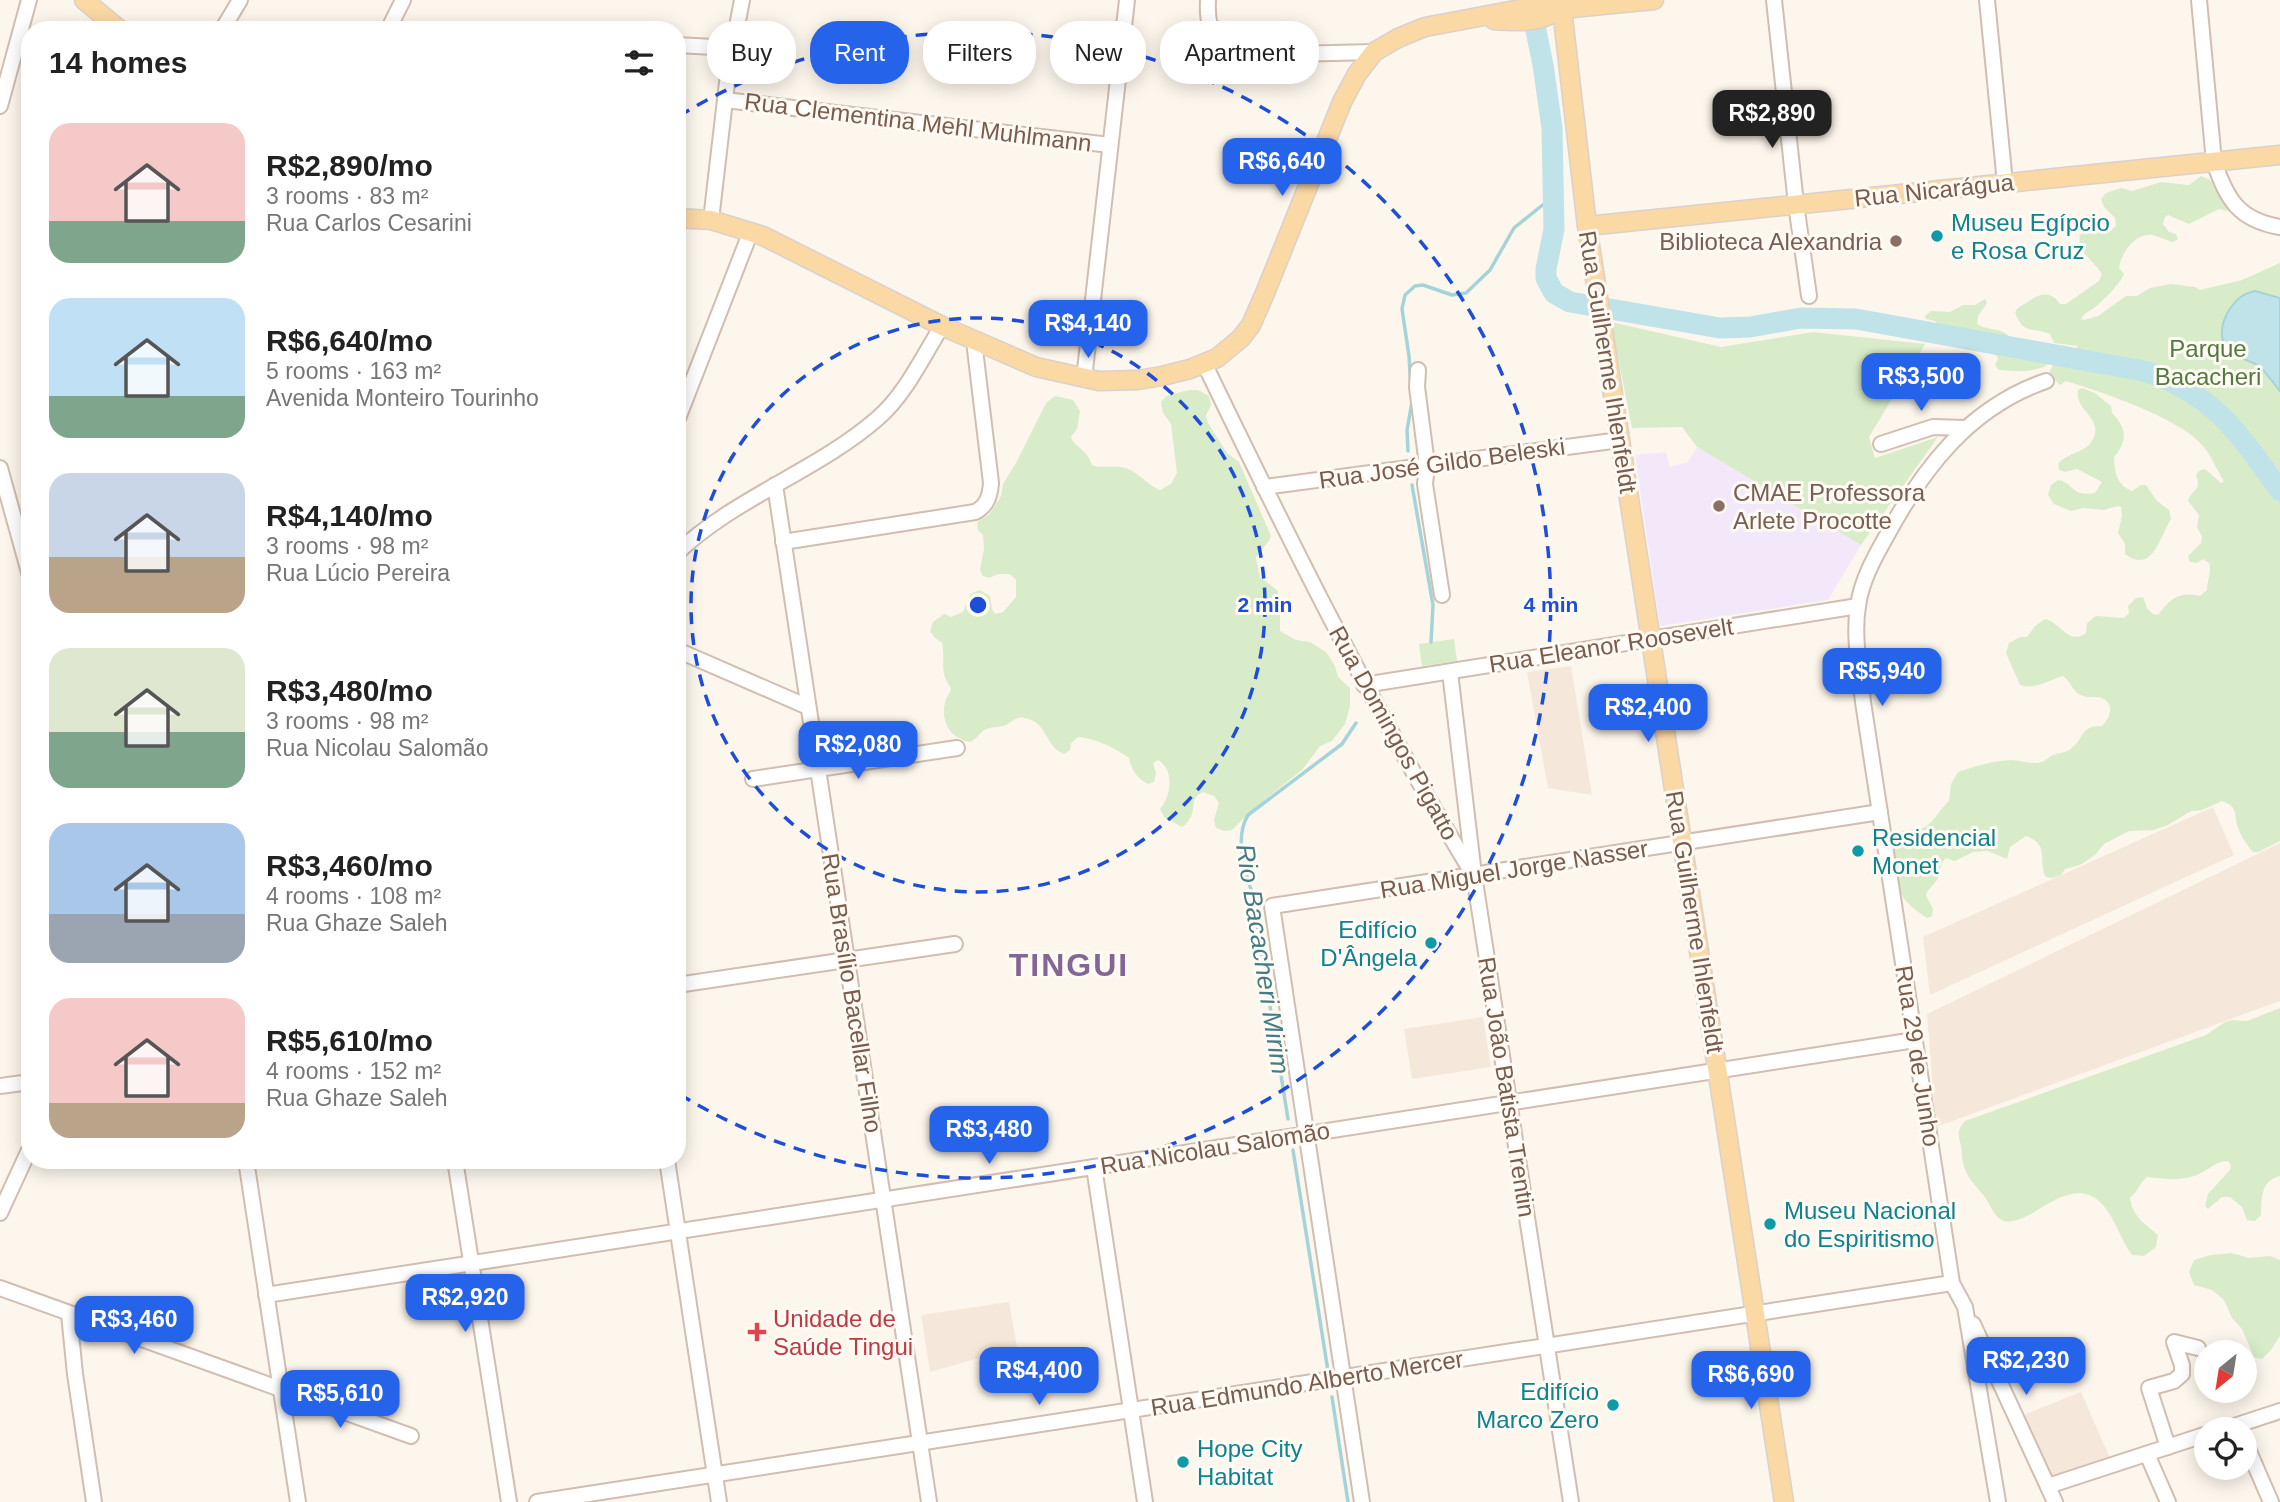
<!DOCTYPE html>
<html lang="en">
<head>
<meta charset="utf-8">
<style>
	:root { --surface:#fff; --page:#f6f6f6; --text:#222; --muted:#767676; --accent:#2563eb }
	body { margin:0; font-family:Helvetica,sans-serif; background:var(--page); color:var(--text); height:100vh; display:flex; flex-direction:column; font-size:26px; white-space:nowrap }
	* { box-sizing:border-box; margin:0 }
	p { font-size:23px; color:var(--muted) }
	.icon { flex:none; width:38px; height:38px; fill:none; stroke:currentColor; stroke-width:2; stroke-linecap:round; stroke-linejoin:round }
	.map { position:relative; flex:1; overflow:hidden }
	.panel { position:absolute; left:21px; top:21px; width:665px; height:1148px; display:flex; flex-direction:column; background:var(--surface); border-radius:28px; box-shadow:0 4px 18px #0003 }
	.panel>* { flex:none }
	.guide { position:absolute; left:707px; top:21px; width:665px; height:63px; display:flex; gap:14px }
	.needle { width:46px; rotate:210deg }
	.fabs { position:absolute; left:2194px; top:1340px; display:grid; gap:14px }
	.fabs a { display:grid; place-items:center; width:63px; height:63px; border-radius:50%; background:var(--surface); box-shadow:0 4px 18px #0003; font-size:35px }
	.price { position:absolute; translate:-50% -60px; padding:0 16px; border-radius:14px; background:var(--accent); color:#fff; font-size:23px; line-height:46px; filter:drop-shadow(0 2px 4px #0008) }
	.price::after { content:''; position:absolute; left:50%; top:42px; width:21px; height:16px; margin-left:-10px; background:inherit; clip-path:polygon(0 0,100% 0,50% 100%) }
	.price.current { background:#222; color:#fff }
	ul { padding:0; list-style:none }
	li { display:flex; align-items:center; gap:21px; height:175px; padding:0 28px }
	li span { display:grid; place-items:center; flex:none; width:196px; height:140px; border-radius:21px; color:#555 }
	li>.icon { margin-inline-start:auto }
	span .icon { width:84px; height:84px; fill:#fffc; stroke-width:1 }
	li b { font-size:30px }
	h2 { display:flex; justify-content:space-between; align-items:center; height:84px; padding:0 28px; font-size:30px }
	.chip { padding:0 24px; border-radius:28px; background:var(--surface); box-shadow:0 4px 18px #0003; font-size:24px; line-height:63px }
	.chip.current { background:var(--accent); color:#fff }
	.map>svg:first-child { display:block }
	.residential { fill:#f5e8da }
	.education { fill:#f3e8fa }
	.green { fill:#d8ecc9 }
	.water { fill:#bfe3e8; stroke:#a5d3da; stroke-width:2 }
	.lines { fill:none; stroke-linecap:round; stroke-linejoin:round }
	.stream { stroke:#a5d3da; stroke-width:3.5 }
	.river { stroke:#bfe3e8; stroke-width:21 }
	.minor-casing { stroke:#d1beb0; stroke-width:18 }
	.major-casing { stroke:#dad1cd; stroke-width:21 }
	.minor { stroke:#fff; stroke-width:14 }
	.major { stroke:#fbd9a5; stroke-width:18 }
	.ring { fill:none; stroke:#1d4ed8; stroke-width:3.5; stroke-dasharray:12 9 }
	.culture-dot { fill:#0f9aa8; stroke:#fffaf3; stroke-width:2.5 }
	.education-dot { fill:#8d6e63; stroke:#fffaf3; stroke-width:2.5 }
	.health-dot { fill:#e0444e; stroke:#fffaf3; stroke-width:2.5 }
	.labels { text-anchor:middle; dominant-baseline:central; stroke-width:6; stroke-linejoin:round; paint-order:stroke }
	.street-label { font-size:24px; fill:#7a5c4d; stroke:#fffaf3 }
	.culture-label { font-size:24px; fill:#0d838f; stroke:#fffaf3; text-anchor:start }
	.education-label { font-size:24px; fill:#785e54; stroke:#fffaf3; text-anchor:end }
	.park-label { font-size:24px; fill:#537a41; stroke:#fffaf3 }
	.health-label { font-size:24px; fill:#be3a42; stroke:#fffaf3; text-anchor:start }
	.water-label { font-size:26px; font-style:italic; fill:#437c86; stroke:#fffaf3 }
	.district-label { font-size:32px; font-weight:bold; letter-spacing:2px; fill:#846695; stroke:#fffaf3 }
	.centre { fill:#1d4ed8; stroke:#fffaf3; stroke-width:3.5 }
	.ring-label { font-size:21px; text-anchor:middle; font-weight:bold; fill:#1d4ed8; stroke:#fffaf3; stroke-width:6; stroke-linejoin:round; paint-order:stroke }
</style>
</head>
<body>
<div class="map">
<svg width="2280" height="1502" viewBox="0 0 2280 1502">
	<rect width="100%" height="100%" fill="#fdf6ec"/>
	<g class="residential">
		<path d="M1571 666 1592 795 1548 788 1527 672Z"/>
		<path d="M2213 807 2234 855 1930 995 1923 937Z"/>
		<path d="M2280 843V1001L1936 1127 1927 1014Z"/>
		<path d="M1483 1017 1491 1067 1412 1079 1404 1029Z"/>
		<path d="M1009 1302 1017 1347 930 1372 921 1315Z"/>
		<path d="M2081 1392 2110 1458 2051 1481 2021 1416Z"/>
	</g>
	<path class="education" d="M1697 447 1861 545 1828 600 1660 626 1635 455 1666 452 1670 467 1688 462Z"/>
	<g class="green">
		<path d="M2201 176 2210 180 2230 209 2227 211 2219 209 2189 224 2168 215 2165 217 2163 224 2169 232 2176 234 2178 239 2173 242C2166 240 2158 236 2152 235 2135 233 2121 253 2119 268L2124 274C2121 283 2103 301 2094 308 2088 312 2085 312 2081 319L2084 320 2098 316 2126 296H2137L2150 288 2171 284 2195 287 2200 290 2242 280 2280 263V841L2258 852H2253C2246 844 2240 835 2237 825 2235 812 2236 806 2222 801L2202 810 2191 811 2168 825 2154 830 2129 831 2104 844 2095 855 2080 865 2065 869 2061 875 2052 878 2046 877C2037 862 2051 845 2026 836L2010 847 2007 859 1988 851 1973 852 1955 861 1946 858C1939 864 1941 872 1937 880 1933 886 1928 888 1926 895L1933 909 1932 916 1927 918C1919 913 1907 904 1903 897 1896 887 1887 848 1894 838 1903 824 1917 834 1928 825 1936 818 1941 808 1949 801L1951 784 1958 772C1976 766 1992 761 2011 760 2022 760 2034 766 2044 761 2048 759 2050 756 2053 755 2058 753 2065 753 2069 750 2086 739 2078 726 2102 726 2110 718 2116 703 2101 698 2096 696 2089 698 2083 696 2073 693 2071 682 2063 676 2049 680 2035 690 2020 685L2006 653 2009 643 2020 637H2027L2035 626 2045 619C2060 622 2069 646 2086 633L2087 623 2096 616 2124 618 2129 613 2128 606 2136 598 2143 597 2147 608 2153 614 2158 615C2170 599 2179 591 2200 596L2207 590C2207 580 2212 573 2209 563L2203 559 2197 563 2190 562 2188 556 2201 543 2202 537 2197 527 2199 515 2188 501C2192 488 2202 492 2196 475L2200 470 2205 469 2221 483 2224 482C2216 468 2210 452 2198 441 2175 417 2099 391 2066 381L2060 385 2049 374 2060 347 2076 348 2078 346 2054 343 2050 334C2032 327 2023 335 2015 312 2019 305 2023 306 2029 301 2041 293 2051 291 2060 304H2066L2099 281 2102 274C2093 259 2077 254 2080 235L2087 230 2110 231 2116 226 2115 218 2104 207 2101 199 2106 193 2121 188 2132 191 2161 182 2189 185Z"/>
		<path d="M1985 299 1987 303 1978 316 1977 324C1987 330 1994 328 2003 332 2014 337 2016 350 2028 354 2035 357 2042 354 2049 359L2046 366C2030 373 2016 371 1999 370L1995 365 1998 359 1997 356C1973 343 1949 343 1922 341L1919 338 1922 335 1935 330 1938 325 1935 321 1926 319 1925 316 1931 311 1950 312 1963 305H1975Z"/>
		<path d="M1611 322 1721 347 1813 332 1925 344 1869 437 1875 458 1938 437 1861 545 1697 447 1682 427 1632 428Z"/>
		<path d="M2082 388 2095 393 2111 406 2112 413C2127 428 2128 441 2114 457 2115 473 2116 484 2132 491L2141 485H2146L2157 501 2169 510 2171 519C2160 536 2153 575 2125 554V544L2118 533 2122 516 2121 507 2118 506 2103 510 2083 508 2071 511 2054 504 2048 495 2051 485 2058 480C2075 483 2070 497 2095 493L2102 482 2077 469 2065 472 2059 470 2058 464C2069 451 2086 454 2093 439 2104 418 2074 410 2078 390Z"/>
		<path d="M1189 390H1198L1209 396 1211 405 1206 415 1208 423 1227 453 1239 462 1271 536C1268 545 1260 549 1256 558L1260 577 1278 591 1280 602V631L1296 640 1310 642 1326 652 1335 666 1338 677 1350 688V706L1345 724 1332 741 1320 746 1303 769 1251 811 1232 830 1224 831 1216 828 1214 820 1219 803 1214 796 1203 792C1186 799 1201 814 1182 827L1164 817 1160 809C1171 796 1175 770 1158 760L1153 763 1156 773 1154 782 1148 784C1136 777 1132 771 1129 758 1113 747 1097 739 1078 737L1071 743 1070 750 1064 754C1044 746 1049 723 1025 718 1016 716 1013 721 1006 725 999 728 991 726 984 730 980 733 976 739 972 741 967 743 965 741 961 739 948 734 941 718 945 703 946 697 950 694 951 688 938 671 946 661 942 643L934 637 930 631 933 622 944 614 951 617 963 612 970 594 980 590 990 596 992 609 995 614 1003 612 1016 597V580L1010 574H998L989 578 983 576 980 570 984 549 983 535 978 530 977 523 980 519 989 515 1001 496 1003 484 1016 463 1046 403 1055 396 1073 400 1080 411 1077 429 1071 437C1074 447 1087 449 1092 465 1102 469 1110 465 1121 467 1138 470 1145 484 1160 490L1171 484 1177 473 1171 424 1163 413 1161 402 1166 396Z"/>
		<path d="M1454 639 1457 661 1422 666 1419 644Z"/>
		<path d="M2280 1008V1176C2260 1181 2262 1198 2261 1215L2255 1221 2247 1220 2242 1207 2230 1197H2222L2208 1209 2205 1206 2208 1194 2230 1170 2231 1165 2228 1161C2215 1162 2214 1166 2203 1172 2186 1182 2165 1179 2147 1177 2139 1183 2138 1192 2130 1198 2132 1216 2145 1224 2158 1235L2156 1247 2144 1256 2132 1255C2118 1236 2111 1203 2089 1195 2059 1184 2027 1227 2004 1221 1994 1218 1990 1203 1984 1196 1973 1182 1963 1174 1962 1155 1962 1140 1953 1134 1965 1121L2206 1035 2225 1022 2233 1020 2247 1021Z"/>
		<path d="M2232 1253 2249 1258 2270 1256 2280 1260V1336L2271 1350 2262 1359 2254 1357 2242 1329 2232 1318 2224 1300 2212 1290 2194 1285 2189 1272 2194 1260 2211 1255Z"/>
	</g>
	<path class="water" d="M2255 291 2280 298V391C2275 385 2264 370 2259 366 2244 357 2224 357 2222 336 2221 326 2224 319 2229 310 2237 299 2242 294 2255 291Z"/>
	<g class="lines">
		<g class="stream">
			<path d="M1411 390 1409 356 1402 309 1405 295 1415 286 1423 285 1452 295 1466 293 1490 270 1514 228 1545 203 1554 191"/>
			<path d="M1408 451 1407 430 1412 402"/>
			<path d="M1412 485 1433 605 1431 642"/>
			<path d="M1288 1119 1252 893C1245 869 1234 838 1248 815L1342 744 1356 723"/>
			<path d="M1293 1150 1328 1371"/>
			<path d="M1332 1397 1348 1502"/>
		</g>
		<path class="river" d="M1530 1 1543 65 1552 128 1554 229 1546 269V278L1554 293 1570 302 1720 328 1750 327 1801 318 1856 319 2144 371C2214 394 2239 433 2280 491"/>
		<defs>
			<g id="minor">
				<path d="M1208 0C1206 36 1218 51 1253 55L1374 52"/>
				<path d="M1774 0 1796 204 1809 296"/>
				<path d="M1987 0 2005 183"/>
				<path d="M2199 0 2214 162C2227 199 2238 220 2280 227"/>
				<path d="M222 30 240 0"/>
				<path d="M388 30 403 0"/>
				<path d="M677 45 732 48"/>
				<path d="M725 100 1110 145"/>
				<path d="M0 106 29 0"/>
				<path d="M711 220 728 74 742 0"/>
				<path d="M1205 365C1288 537 1372 707 1471 871"/>
				<path d="M1418 370 1417 387 1427 465 1425 484 1442 595"/>
				<path d="M1084 379 1127 0"/>
				<path d="M677 421 751 231"/>
				<path d="M1881 444 1933 427 1965 428"/>
				<path d="M0 468 30 576"/>
				<path d="M775 485 929 1502"/>
				<path d="M1264 487 1620 440"/>
				<path d="M783 542 975 512C987 506 990 496 991 483L974 341"/>
				<path d="M677 553C734 498 819 470 878 418 905 395 923 356 942 326"/>
				<path d="M677 650 808 707"/>
				<path d="M1450 672 1474 875 1571 1502"/>
				<path d="M1364 685 1858 606"/>
				<path d="M753 779 957 748"/>
				<path d="M677 985 955 944"/>
				<path d="M0 1086 30 1082"/>
				<path d="M246 1160 298 1502"/>
				<path d="M455 1160 509 1502"/>
				<path d="M667 1160 719 1502"/>
				<path d="M1094 1167 1145 1502"/>
				<path d="M0 1213 30 1148"/>
				<path d="M0 1288 411 1436"/>
				<path d="M266 1295 1915 1040"/>
				<path d="M69 1314 75 1374 94 1502"/>
				<path d="M1973 1324 2055 1502"/>
				<path d="M2222 1430 2280 1411"/>
				<path d="M2245 1442 2271 1502"/>
				<path d="M2168 1447 2149 1388 2174 1381 2182 1374V1365L2174 1342 2198 1348"/>
				<path d="M2147 1454 2168 1502"/>
				<path d="M2048 1486 2207 1434"/>
				<path d="M537 1502 1952 1283"/>
				<path d="M1362 1502 1272 906 1880 812"/>
				<path d="M1998 1502 1965 1307 1952 1283 1863 702C1860 671 1853 636 1858 606 1861 582 1874 558 1886 537 1923 468 1970 407 2046 381"/>
			</g>
			<g id="major">
				<path d="M84 0 120 30"/>
				<path d="M1562 9 1587 226 1784 1502"/>
				<path d="M1494 20C1521 22 1538 23 1562 9"/>
				<path d="M677 218 711 220 763 236 942 326 1036 367 1099 381 1138 380 1162 376 1190 369 1217 358 1241 338 1251 325 1265 293 1342 102 1357 74 1374 52 1398 38 1425 27 1542 5 1562 9 1654 0"/>
				<path d="M1587 226 2280 155"/>
			</g>
		</defs>
		<use href="#minor" class="minor-casing"/>
		<use href="#major" class="major-casing"/>
		<use href="#minor" class="minor"/>
		<use href="#major" class="major"/>
	</g>
	<g class="ring">
		<circle cx="978" cy="605" r="287"/>
		<path d="M679 116A573 573 0 1 1 679 1094"/>
	</g>
	<g class="culture-dot">
		<circle cx="1937" cy="236" r="7"/>
		<circle cx="1858" cy="851" r="7"/>
		<circle cx="1431" cy="943" r="7"/>
		<circle cx="1770" cy="1224" r="7"/>
		<circle cx="1613" cy="1405" r="7"/>
		<circle cx="1183" cy="1462" r="7"/>
	</g>
	<g class="education-dot">
		<circle cx="1896" cy="241" r="7"/>
		<circle cx="1719" cy="506" r="7"/>
	</g>
	<path class="health-dot" d="M753.5 1321.5h7v7h7v7h-7v7h-7v-7h-7v-7h7z"/>
	<g class="labels">
		<g class="street-label">
			<text transform="translate(918 122) rotate(7)">Rua Clementina Mehl Muhlmann</text>
			<text transform="translate(1934 190) rotate(-6)">Rua Nicarágua</text>
			<text transform="translate(1608 362) rotate(81)">Rua Guilherme Ihlenfeldt</text>
			<text transform="translate(1442 463) rotate(-8)">Rua José Gildo Beleski</text>
			<text transform="translate(1611 645) rotate(-9)">Rua Eleanor Roosevelt</text>
			<text transform="translate(1394 733) rotate(61)">Rua Domingos Pigatto</text>
			<text transform="translate(1514 869) rotate(-9)">Rua Miguel Jorge Nasser</text>
			<text transform="translate(1695 922) rotate(81)">Rua Guilherme Ihlenfeldt</text>
			<text transform="translate(852 993) rotate(81)">Rua Brasílio Bacellar Filho</text>
			<text transform="translate(1918 1056) rotate(81)">Rua 29 de Junho</text>
			<text transform="translate(1507 1087) rotate(81)">Rua João Batista Trentin</text>
			<text transform="translate(1215 1148) rotate(-9)">Rua Nicolau Salomão</text>
			<text transform="translate(1307 1383) rotate(-9)">Rua Edmundo Alberto Mercer</text>
		</g>
		<g class="culture-label">
			<text x="1951" y="222">Museu Egípcio<tspan x="1951" dy="28">e Rosa Cruz</tspan></text>
			<text x="1872" y="837">Residencial<tspan x="1872" dy="28">Monet</tspan></text>
			<text x="1417" y="929" text-anchor="end">Edifício<tspan x="1417" dy="28">D'Ângela</tspan></text>
			<text x="1784" y="1210">Museu Nacional<tspan x="1784" dy="28">do Espiritismo</tspan></text>
			<text x="1599" y="1391" text-anchor="end">Edifício<tspan x="1599" dy="28">Marco Zero</tspan></text>
			<text x="1197" y="1448">Hope City<tspan x="1197" dy="28">Habitat</tspan></text>
		</g>
		<g class="education-label">
			<text x="1882" y="241">Biblioteca Alexandria</text>
			<text x="1733" y="492" text-anchor="start">CMAE Professora<tspan x="1733" dy="28">Arlete Procotte</tspan></text>
		</g>
		<g class="park-label">
			<text x="2208" y="348">Parque<tspan x="2208" dy="28">Bacacheri</tspan></text>
		</g>
		<g class="health-label">
			<text x="773" y="1318">Unidade de<tspan x="773" dy="28">Saúde Tingui</tspan></text>
		</g>
		<g class="water-label">
			<text transform="translate(1263 959) rotate(81)">Rio Bacacheri Mirim</text>
		</g>
		<g class="district-label">
			<text x="1069" y="965">TINGUI</text>
		</g>
	</g>
	<circle cx="978" cy="605" r="10" class="centre"/>
	<g class="ring-label">
		<text x="1265" y="612">2 min</text>
		<text x="1551" y="612">4 min</text>
	</g>
</svg>
<div class="fabs">
<a><svg class="needle" viewBox="-14 -14 28 28"><path d="M0-13l5 13h-10z" fill="#e53935"/><path d="M0 13l5-13h-10z" fill="#767676"/></svg></a>
<a><svg class="icon" aria-label="locate" viewBox="0 0 24 24"><circle cx="12" cy="12" r="6"/><path d="M12 2v4M12 18v4M2 12h4M18 12h4"/></svg></a>
</div>
<b class="price current" style="left:1772px;top:150px">R$2,890</b>
<b class="price" style="left:1282px;top:198px">R$6,640</b>
<b class="price" style="left:1088px;top:360px">R$4,140</b>
<b class="price" style="left:1921px;top:413px">R$3,500</b>
<b class="price" style="left:1882px;top:708px">R$5,940</b>
<b class="price" style="left:1648px;top:744px">R$2,400</b>
<b class="price" style="left:858px;top:781px">R$2,080</b>
<b class="price" style="left:989px;top:1166px">R$3,480</b>
<b class="price" style="left:465px;top:1334px">R$2,920</b>
<b class="price" style="left:134px;top:1356px">R$3,460</b>
<b class="price" style="left:2026px;top:1397px">R$2,230</b>
<b class="price" style="left:1039px;top:1407px">R$4,400</b>
<b class="price" style="left:1751px;top:1411px">R$6,690</b>
<b class="price" style="left:340px;top:1430px">R$5,610</b>
<div class="guide">
<a class="chip">Buy</a>
<a class="chip current">Rent</a>
<a class="chip">Filters</a>
<a class="chip">New</a>
<a class="chip">Apartment</a>
</div>
<section class="panel">
<h2>14 homes<svg class="icon" aria-label="filters" viewBox="0 0 24 24"><path d="M4 7h16M4 17h16"/><circle cx="9" cy="7" r="2"/><circle cx="15" cy="17" r="2"/></svg></h2>
<ul>
<li><span style="background:linear-gradient(#f6c9c9 70%,#7fa58c 0)"><svg class="icon" aria-label="home" viewBox="0 0 24 24"><path d="M3 11l9-7 9 7M6 9v11h12V9"/></svg></span><div><b>R$2,890/mo</b><p>3 rooms · 83 m²</p><p>Rua Carlos Cesarini</p></div></li>
<li><span style="background:linear-gradient(#bfe0f5 70%,#7fa58c 0)"><svg class="icon" aria-label="home" viewBox="0 0 24 24"><path d="M3 11l9-7 9 7M6 9v11h12V9"/></svg></span><div><b>R$6,640/mo</b><p>5 rooms · 163 m²</p><p>Avenida Monteiro Tourinho</p></div></li>
<li><span style="background:linear-gradient(#c9d6e8 60%,#b9a48a 0)"><svg class="icon" aria-label="home" viewBox="0 0 24 24"><path d="M3 11l9-7 9 7M6 9v11h12V9"/></svg></span><div><b>R$4,140/mo</b><p>3 rooms · 98 m²</p><p>Rua Lúcio Pereira</p></div></li>
<li><span style="background:linear-gradient(#dfe7d0 60%,#7fa58c 0)"><svg class="icon" aria-label="home" viewBox="0 0 24 24"><path d="M3 11l9-7 9 7M6 9v11h12V9"/></svg></span><div><b>R$3,480/mo</b><p>3 rooms · 98 m²</p><p>Rua Nicolau Salomão</p></div></li>
<li><span style="background:linear-gradient(#a9c7e8 65%,#9aa5b1 0)"><svg class="icon" aria-label="home" viewBox="0 0 24 24"><path d="M3 11l9-7 9 7M6 9v11h12V9"/></svg></span><div><b>R$3,460/mo</b><p>4 rooms · 108 m²</p><p>Rua Ghaze Saleh</p></div></li>
<li><span style="background:linear-gradient(#f6c9c9 75%,#b9a48a 0)"><svg class="icon" aria-label="home" viewBox="0 0 24 24"><path d="M3 11l9-7 9 7M6 9v11h12V9"/></svg></span><div><b>R$5,610/mo</b><p>4 rooms · 152 m²</p><p>Rua Ghaze Saleh</p></div></li>
</ul>
</section>
</div>
</body>
</html>
